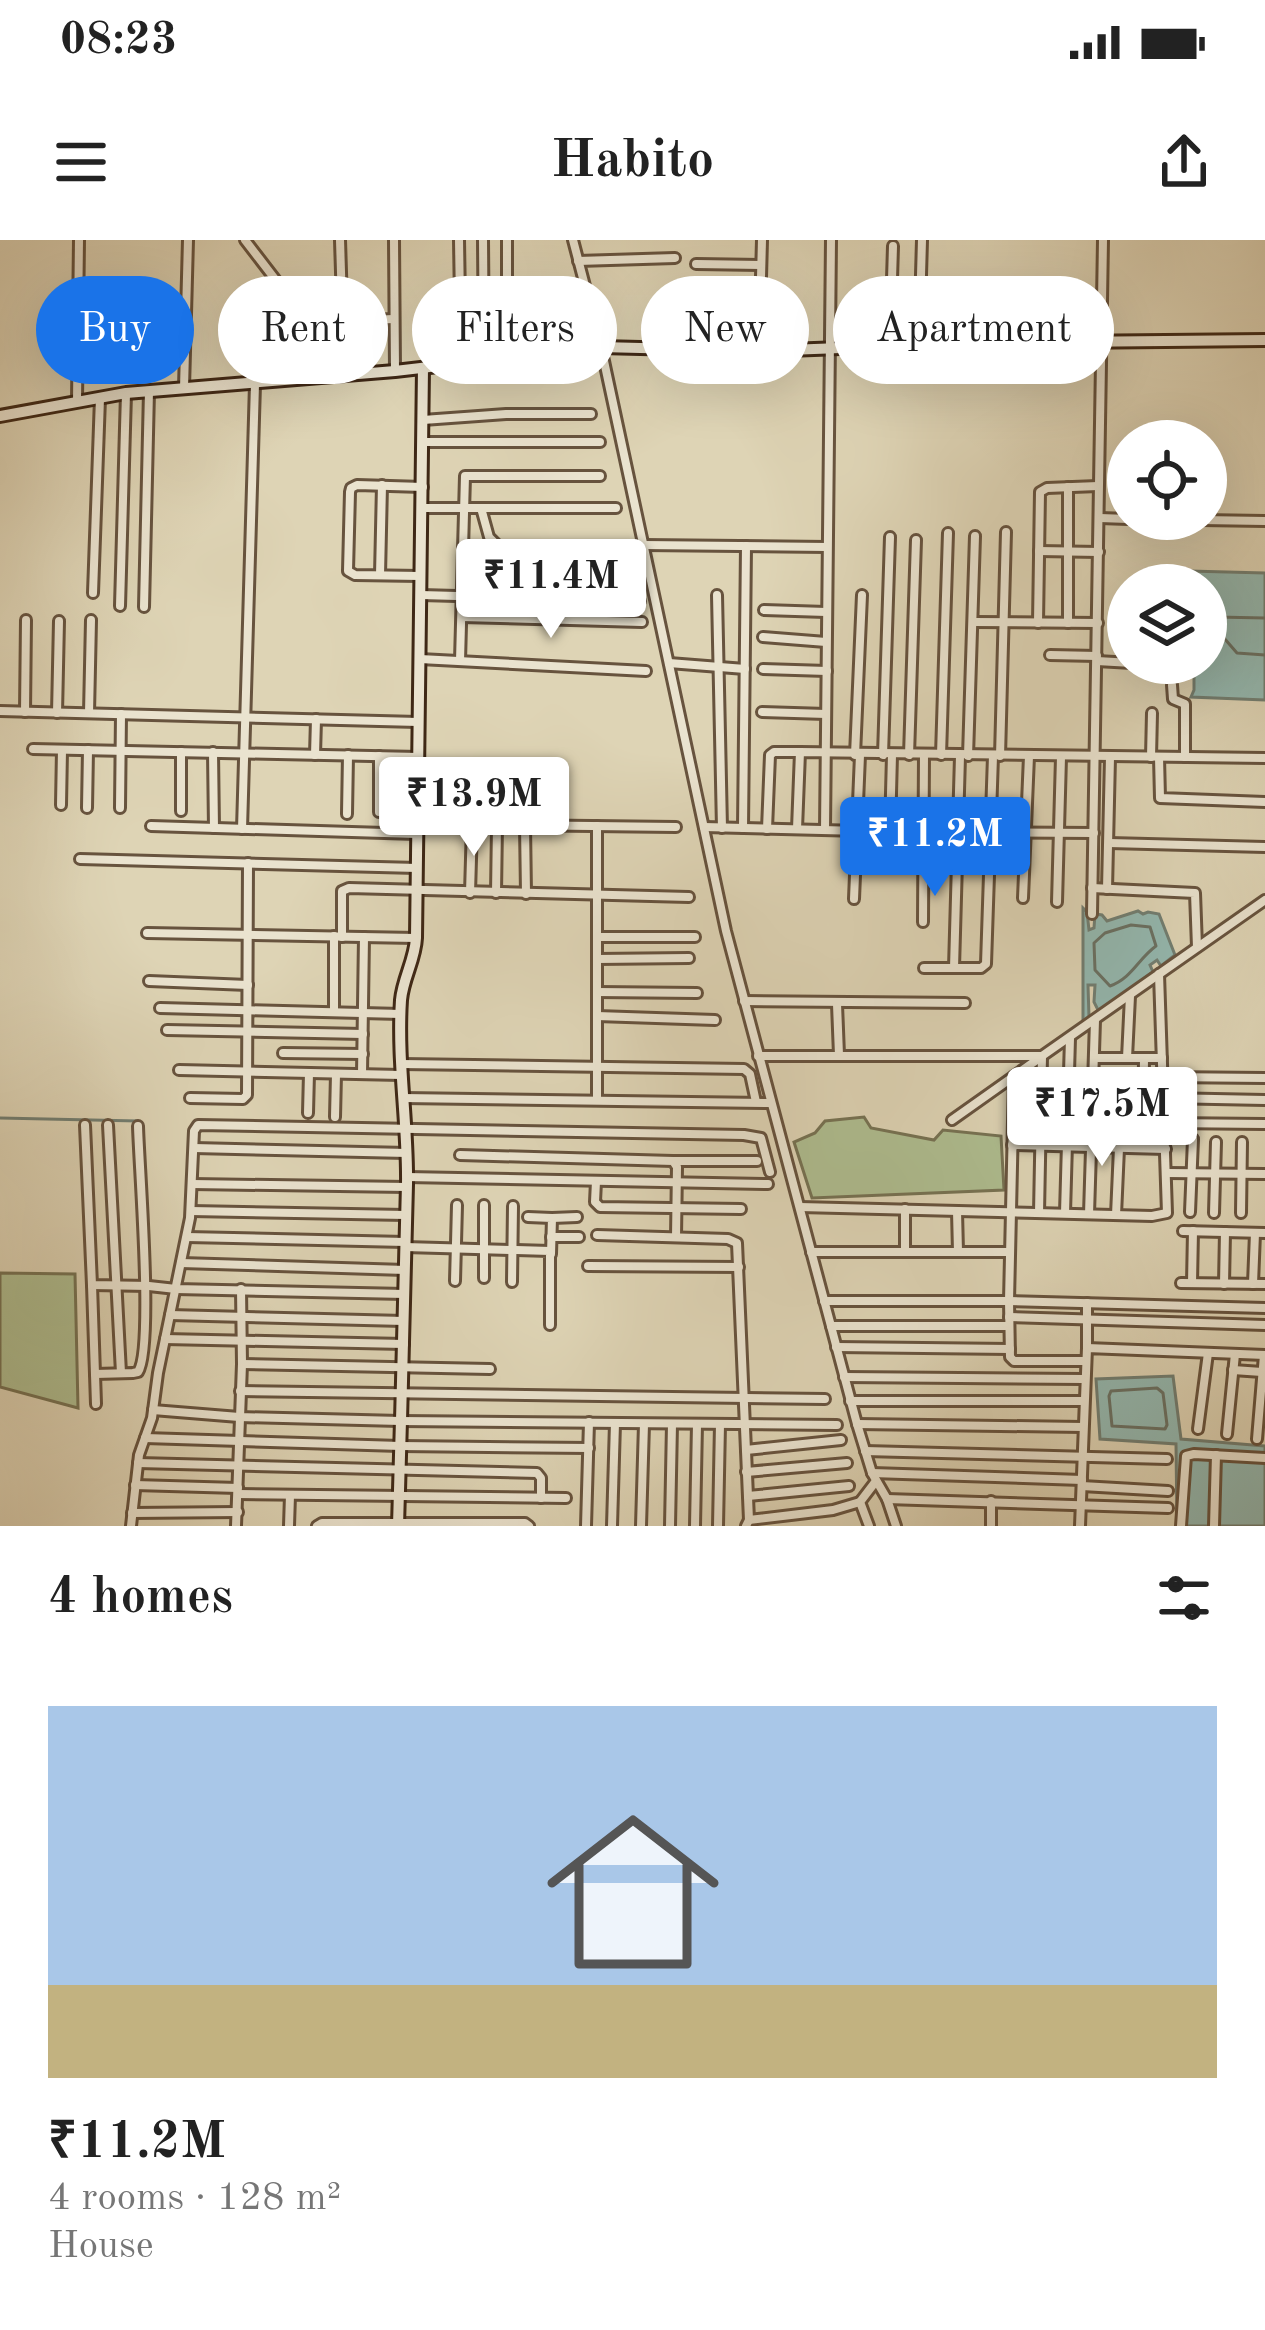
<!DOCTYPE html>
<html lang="en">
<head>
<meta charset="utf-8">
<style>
	:root { --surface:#fff; --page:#f2f2f2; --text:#222; --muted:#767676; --line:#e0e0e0; --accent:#1a73e8 }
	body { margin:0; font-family:"Old Standard TT",serif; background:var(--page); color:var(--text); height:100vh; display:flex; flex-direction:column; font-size:45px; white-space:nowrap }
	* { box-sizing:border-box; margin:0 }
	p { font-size:39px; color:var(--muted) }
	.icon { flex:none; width:66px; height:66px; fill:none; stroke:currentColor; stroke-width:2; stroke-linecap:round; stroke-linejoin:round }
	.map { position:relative; height:1286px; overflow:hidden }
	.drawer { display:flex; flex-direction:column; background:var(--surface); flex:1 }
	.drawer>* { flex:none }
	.top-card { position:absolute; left:36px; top:36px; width:1194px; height:108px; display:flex; gap:24px }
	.buttons { position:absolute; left:1107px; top:180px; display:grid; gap:24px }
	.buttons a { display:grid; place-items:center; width:120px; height:120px; border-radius:50%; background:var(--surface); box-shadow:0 12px 48px #0002; font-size:60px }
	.price { position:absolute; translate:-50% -102px; padding:0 27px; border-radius:12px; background:#fff; color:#222; font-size:39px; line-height:78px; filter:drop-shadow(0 3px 6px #0008) }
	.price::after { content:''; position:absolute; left:50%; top:72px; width:36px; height:27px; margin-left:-18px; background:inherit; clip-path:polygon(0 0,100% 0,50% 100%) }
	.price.on { background:var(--accent); color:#fff }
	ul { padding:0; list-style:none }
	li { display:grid; align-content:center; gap:24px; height:636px; padding:0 48px }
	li+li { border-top:3px solid var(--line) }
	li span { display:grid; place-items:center; height:372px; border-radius:0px; color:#555 }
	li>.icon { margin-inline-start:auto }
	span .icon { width:216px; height:216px; fill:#fffc; stroke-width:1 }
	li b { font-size:51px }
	h2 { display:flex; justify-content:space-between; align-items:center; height:144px; padding:0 48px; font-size:51px }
	.pill { padding:0 42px; border-radius:54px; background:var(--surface); box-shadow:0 12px 48px #0002; font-size:42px; line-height:108px }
	.pill.on { background:var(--accent); color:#fff }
	.status { display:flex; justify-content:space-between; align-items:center; height:84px; padding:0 60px; background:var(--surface); direction:ltr }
	.status svg { height:33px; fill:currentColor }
	header { display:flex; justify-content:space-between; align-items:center; height:156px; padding:0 48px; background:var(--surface); font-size:54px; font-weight:700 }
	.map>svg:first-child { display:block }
	.green { fill:#aebd90; stroke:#767253; stroke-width:3 }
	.water { fill:#93b8b0; stroke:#717e72; stroke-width:3 }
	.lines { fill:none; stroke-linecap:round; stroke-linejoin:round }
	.shore { stroke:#697063; stroke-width:3 }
	.stream { stroke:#717e72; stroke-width:3 }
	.street-casing { stroke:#67533e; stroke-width:14 }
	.secondary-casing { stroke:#3f2816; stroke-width:16 }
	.street { stroke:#eae3cf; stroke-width:8 }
	.secondary { stroke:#eae3cf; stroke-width:10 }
</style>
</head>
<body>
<div class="status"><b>08:23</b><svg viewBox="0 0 49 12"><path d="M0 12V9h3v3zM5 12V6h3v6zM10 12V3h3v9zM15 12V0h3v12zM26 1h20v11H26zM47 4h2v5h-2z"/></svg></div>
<header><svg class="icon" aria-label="menu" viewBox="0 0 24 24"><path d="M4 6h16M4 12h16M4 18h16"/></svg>Habito<svg class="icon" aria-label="share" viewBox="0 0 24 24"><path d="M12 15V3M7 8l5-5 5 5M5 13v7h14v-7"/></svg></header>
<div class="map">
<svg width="1265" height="1286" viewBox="0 0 1265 1286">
	<rect width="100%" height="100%" fill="#ded4b5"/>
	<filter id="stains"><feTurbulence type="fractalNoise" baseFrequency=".00167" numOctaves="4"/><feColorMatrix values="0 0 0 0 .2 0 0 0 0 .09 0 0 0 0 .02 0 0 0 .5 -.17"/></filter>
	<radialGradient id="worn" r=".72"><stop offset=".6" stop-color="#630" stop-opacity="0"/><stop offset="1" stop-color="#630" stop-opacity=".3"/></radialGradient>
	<g class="green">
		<path d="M864 877 871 888 934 900 943 890 1001 896 1004 950 812 958 794 902 815 893 825 881Z"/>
		<path d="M0 1033 75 1034 78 1168 0 1147Z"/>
	</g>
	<g class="water">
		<path d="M1189 331 1265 333V460L1191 457 1194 450V428L1176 427 1174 423H1206V345H1158L1162 333 1185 335Z"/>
		<path d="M1083 668 1087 672 1089 690 1094 688 1095 674 1102 675 1107 681 1138 671 1143 674 1148 672 1159 674 1175 715 1161 726 1157 720 1150 725 1153 732 1099 772 1094 762 1095 745H1088L1089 777 1083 783Z"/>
		<path d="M1173 1136 1181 1199 1265 1206V1286H1177L1176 1204 1100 1199 1096 1139Z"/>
	</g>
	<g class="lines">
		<g class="shore">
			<path d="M1265 378 1216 377 1211 383 1237 413 1265 415"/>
			<path d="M1131 685 1150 687 1156 706C1138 719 1132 738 1110 746L1095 730 1094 703 1105 693Z"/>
			<path d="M1157 1148 1163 1153 1167 1185 1165 1189 1112 1186 1109 1156 1111 1151Z"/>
		</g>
		<path class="stream" d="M0 878 138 881"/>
		<defs>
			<g id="street">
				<path d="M245 0 344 129"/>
				<path d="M340 0 344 128"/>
				<path d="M394 0 395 131"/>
				<path d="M459 0 461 123"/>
				<path d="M483 0 484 121"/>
				<path d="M573 0 601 107 726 691 857 1184 872 1233 887 1259 896 1286"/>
				<path d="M578 21 675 18"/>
				<path d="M696 24 761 25"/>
				<path d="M343 81 394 79"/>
				<path d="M919 105 922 0"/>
				<path d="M890 106 893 6"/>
				<path d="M759 111 762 0"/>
				<path d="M507 119V0"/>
				<path d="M184 148 188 0"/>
				<path d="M77 161 79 0"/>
				<path d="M423 180 506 174H591"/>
				<path d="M423 202H600"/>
				<path d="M1068 247V383"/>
				<path d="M423 268H616"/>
				<path d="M481 268 489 297 502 310 621 316"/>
				<path d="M1100 278 1128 279"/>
				<path d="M1137 279 1265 281"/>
				<path d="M643 305 827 307"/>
				<path d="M1039 311 1099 312"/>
				<path d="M380 335 382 245"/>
				<path d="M420 336 355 335 348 331 350 252 351 248 357 245 423 247"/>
				<path d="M93 353 100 158"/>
				<path d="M421 355 640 361"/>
				<path d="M717 355 722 588"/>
				<path d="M120 366 126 153"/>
				<path d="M144 367 149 151"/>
				<path d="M764 370 826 372"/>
				<path d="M462 377 642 382"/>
				<path d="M974 382 1098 383"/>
				<path d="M1038 383 1040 252 1047 248 1098 246"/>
				<path d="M763 397 826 402"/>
				<path d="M1050 415 1097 416"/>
				<path d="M420 419 646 431"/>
				<path d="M460 421 465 236H600"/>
				<path d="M1097 421 1167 425"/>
				<path d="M669 423 745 429"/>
				<path d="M763 429 827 431"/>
				<path d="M1172 445 1173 459 1185 464V517"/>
				<path d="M0 471 418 482"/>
				<path d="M25 472 26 380"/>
				<path d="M762 472 826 474"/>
				<path d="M57 473 59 381"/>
				<path d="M89 473 91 380"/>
				<path d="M33 509 418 517"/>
				<path d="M213 512 214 588"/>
				<path d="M315 515 316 479"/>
				<path d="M855 515 862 355"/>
				<path d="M883 515 890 297"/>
				<path d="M909 515 916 300"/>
				<path d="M941 515 948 293"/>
				<path d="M968 516 975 296"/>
				<path d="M1000 516 1006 292"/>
				<path d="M1151 517 1152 473"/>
				<path d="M1159 517 1160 558 1265 562"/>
				<path d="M61 565 62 510"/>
				<path d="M87 568 88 510"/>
				<path d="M120 568 121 474"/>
				<path d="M181 571V512"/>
				<path d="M379 572V516"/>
				<path d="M347 574 348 515"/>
				<path d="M419 584 676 587"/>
				<path d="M525 585 526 654"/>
				<path d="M151 586 417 594"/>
				<path d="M597 586V860"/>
				<path d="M704 587 901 592 1094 593"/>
				<path d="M743 588 746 306"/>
				<path d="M242 589 255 144"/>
				<path d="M767 589 770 515 774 512H800"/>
				<path d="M797 589 800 512 1265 518"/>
				<path d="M825 590 831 0"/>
				<path d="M890 592 892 515"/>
				<path d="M1109 603 1265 607"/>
				<path d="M80 619 417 628"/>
				<path d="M1092 648 1195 653 1197 707"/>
				<path d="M1107 649 1110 517"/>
				<path d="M470 653 472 584"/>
				<path d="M496 653 497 585"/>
				<path d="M1023 658 1029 516"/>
				<path d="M854 659 860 515"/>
				<path d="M1057 662 1061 517"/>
				<path d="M1092 674 1103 0"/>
				<path d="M923 682 924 515"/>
				<path d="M147 693 416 698"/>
				<path d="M342 697V651L349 648 689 657"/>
				<path d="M597 697H695"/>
				<path d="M597 719 689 718"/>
				<path d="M924 728H981L986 724 993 516"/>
				<path d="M954 728 960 516"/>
				<path d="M149 741 248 745"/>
				<path d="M597 752 697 753"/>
				<path d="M744 761 965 763"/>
				<path d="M837 764 839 815"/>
				<path d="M160 768 401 774"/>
				<path d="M334 772V696"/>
				<path d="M597 776 715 780"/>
				<path d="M167 790 363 794"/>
				<path d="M283 813 363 814"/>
				<path d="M758 816H1042L1265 660"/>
				<path d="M1094 818H1162"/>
				<path d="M1127 818 1130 756"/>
				<path d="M401 824 744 829 750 834 756 862"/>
				<path d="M179 830 401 835"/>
				<path d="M362 834 364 697"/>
				<path d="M1014 836 1009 1061 1010 1117 1014 1121H1085"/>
				<path d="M1163 837 1265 838"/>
				<path d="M190 858 243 859 247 855 248 623"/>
				<path d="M403 858 771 863"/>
				<path d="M1165 858 1265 860"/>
				<path d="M308 873 309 833"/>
				<path d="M335 877 336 834"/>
				<path d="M952 880 1041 817"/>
				<path d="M1165 883 1265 884"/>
				<path d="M85 885 92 1045 149 1046 176 1049 405 1054"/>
				<path d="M108 885 121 1133"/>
				<path d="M1012 905 1166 909"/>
				<path d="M194 908 407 913"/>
				<path d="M1143 908 1144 818"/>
				<path d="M460 915 673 921 677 927 676 997"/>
				<path d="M674 921H757"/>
				<path d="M1167 933 1265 934"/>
				<path d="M407 937 768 944"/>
				<path d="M596 941 595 962 600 967 741 969"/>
				<path d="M192 944 407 947"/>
				<path d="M484 965V1038"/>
				<path d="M800 967 1152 976 1167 973 1159 734"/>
				<path d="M905 969V1012"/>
				<path d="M191 971 406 975"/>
				<path d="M957 971 958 1012"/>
				<path d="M1190 972 1193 899"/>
				<path d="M1039 973 1042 816"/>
				<path d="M1065 973 1070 798"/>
				<path d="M1214 973 1216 902"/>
				<path d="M1241 973 1242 902"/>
				<path d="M1089 974 1095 780"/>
				<path d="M1116 975 1119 908"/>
				<path d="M528 977 552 978 551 1014"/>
				<path d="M552 978 577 977"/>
				<path d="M1183 991 1265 993"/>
				<path d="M597 995 728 999 737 1003 749 1280"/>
				<path d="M187 997 405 1002"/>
				<path d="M551 997H579"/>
				<path d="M405 1007 550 1011V1085"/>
				<path d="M811 1012H1010"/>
				<path d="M181 1023 405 1030"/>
				<path d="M588 1026 739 1027"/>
				<path d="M455 1041 457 965"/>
				<path d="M512 1042 513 966"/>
				<path d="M1181 1043 1265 1044"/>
				<path d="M1192 1043 1193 991"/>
				<path d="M1224 1044 1225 992"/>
				<path d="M1253 1044 1255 993"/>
				<path d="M92 1045 96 1164"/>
				<path d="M824 1061H1009L1265 1068"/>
				<path d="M170 1075 404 1081"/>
				<path d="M1009 1077 1265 1085"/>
				<path d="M831 1086H1009"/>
				<path d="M165 1099 404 1104"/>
				<path d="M836 1107 1010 1109"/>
				<path d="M1087 1108V1063"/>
				<path d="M242 1124 490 1129"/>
				<path d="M1233 1130 1262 1132"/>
				<path d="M95 1134 133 1133 138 1132C154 1108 139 927 138 886"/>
				<path d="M844 1137 1084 1139"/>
				<path d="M240 1151 825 1159"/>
				<path d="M850 1161H1084"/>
				<path d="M153 1170 239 1177 400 1181 837 1185"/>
				<path d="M857 1184 1083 1187"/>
				<path d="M1198 1189 1208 1113"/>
				<path d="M1227 1194 1235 1114"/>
				<path d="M145 1198 400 1206 589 1208"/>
				<path d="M1257 1199 1264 1115"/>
				<path d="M746 1210 841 1200"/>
				<path d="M865 1211 1167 1219"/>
				<path d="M138 1223 537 1233 541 1238V1258"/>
				<path d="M746 1232 847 1223"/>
				<path d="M872 1233 1082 1240"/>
				<path d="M135 1245 238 1248"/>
				<path d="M1082 1246 1168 1251"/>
				<path d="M238 1254 566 1258"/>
				<path d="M748 1256 849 1246"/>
				<path d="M887 1259 1168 1268"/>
				<path d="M132 1273 238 1272"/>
				<path d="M131 1286 139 1215 152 1178 158 1133 190 978 194 891 198 885 744 895 761 898 770 932"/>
				<path d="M236 1286 242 1124 241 1049"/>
				<path d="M289 1286 290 1255"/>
				<path d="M317 1286 322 1283H525L529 1286"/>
				<path d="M586 1286 589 1182"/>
				<path d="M612 1286 615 1183"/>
				<path d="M641 1286 644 1184"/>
				<path d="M670 1286 672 1184"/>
				<path d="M695 1286 697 1184"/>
				<path d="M718 1286 720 1184"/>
				<path d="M746 1286 749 1280 833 1270 860 1262"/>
				<path d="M869 1286 860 1262 876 1241"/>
				<path d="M991 1286V1261"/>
				<path d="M1080 1286 1087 1108 1265 1115"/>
				<path d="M1181 1286 1186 1216 1194 1214 1265 1218"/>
				<path d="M1214 1286 1216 1215"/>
			</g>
			<g id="secondary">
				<path d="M0 176 126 153 395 131 601 107 759 111 971 103 1265 100"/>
				<path d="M398 1286C401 1172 405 1058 407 944 408 883 397 822 401 760 403 738 415 720 416 698L423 128"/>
			</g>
		</defs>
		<use href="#street" class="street-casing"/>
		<use href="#secondary" class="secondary-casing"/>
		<use href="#street" class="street"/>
		<use href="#secondary" class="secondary"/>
	</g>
	<rect width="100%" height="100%" filter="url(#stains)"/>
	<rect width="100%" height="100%" fill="url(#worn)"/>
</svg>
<div class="buttons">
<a><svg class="icon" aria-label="locate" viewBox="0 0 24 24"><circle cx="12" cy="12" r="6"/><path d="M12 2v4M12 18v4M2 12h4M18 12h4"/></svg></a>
<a><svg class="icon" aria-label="layers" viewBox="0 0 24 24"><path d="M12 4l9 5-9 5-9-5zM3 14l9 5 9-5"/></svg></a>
</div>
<b class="price" style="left:551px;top:401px">₹11.4M</b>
<b class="price" style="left:474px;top:619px">₹13.9M</b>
<b class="price on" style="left:935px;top:659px">₹11.2M</b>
<b class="price" style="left:1102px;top:929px">₹17.5M</b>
<div class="top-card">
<a class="pill on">Buy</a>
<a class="pill">Rent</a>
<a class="pill">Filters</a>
<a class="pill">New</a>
<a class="pill">Apartment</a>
</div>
</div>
<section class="drawer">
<h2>4 homes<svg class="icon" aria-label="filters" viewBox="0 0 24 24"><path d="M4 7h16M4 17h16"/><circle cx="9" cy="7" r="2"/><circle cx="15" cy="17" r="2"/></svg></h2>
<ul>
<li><span style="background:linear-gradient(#a9c7e8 75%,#c2b280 0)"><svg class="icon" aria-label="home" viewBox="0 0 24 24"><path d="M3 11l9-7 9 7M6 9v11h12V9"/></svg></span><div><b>₹11.2M</b><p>4 rooms · 128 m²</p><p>House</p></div></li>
</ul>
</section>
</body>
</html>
